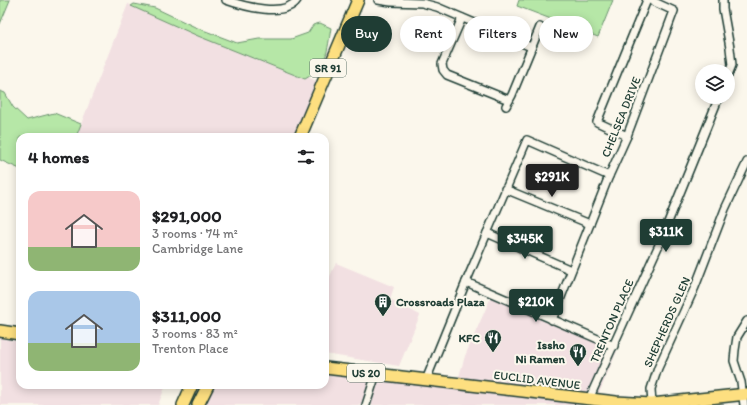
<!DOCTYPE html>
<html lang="en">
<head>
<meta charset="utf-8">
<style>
	:root { --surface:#fff; --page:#f6f6f6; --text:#202124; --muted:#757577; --accent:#1f3d34 }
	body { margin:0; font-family:Itim,sans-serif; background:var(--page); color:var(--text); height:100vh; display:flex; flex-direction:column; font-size:15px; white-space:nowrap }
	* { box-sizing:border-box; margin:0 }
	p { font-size:13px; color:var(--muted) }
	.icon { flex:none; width:22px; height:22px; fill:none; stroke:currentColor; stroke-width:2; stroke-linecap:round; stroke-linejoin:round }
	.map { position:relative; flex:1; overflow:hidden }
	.sheet { position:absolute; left:16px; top:133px; width:313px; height:256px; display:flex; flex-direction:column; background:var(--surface); border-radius:12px; box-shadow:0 2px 10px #0003 }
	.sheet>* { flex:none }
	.top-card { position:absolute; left:341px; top:16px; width:346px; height:36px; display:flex; gap:8px }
	.buttons { position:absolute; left:695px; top:64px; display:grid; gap:8px }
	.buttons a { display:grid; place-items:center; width:40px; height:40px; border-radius:50%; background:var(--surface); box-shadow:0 2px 10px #0003; font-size:20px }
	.price { position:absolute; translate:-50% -34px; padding:0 9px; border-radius:4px; background:var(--accent); color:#fff; font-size:13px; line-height:26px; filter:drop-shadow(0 1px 2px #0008) }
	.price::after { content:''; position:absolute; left:50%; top:24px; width:12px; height:9px; margin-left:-6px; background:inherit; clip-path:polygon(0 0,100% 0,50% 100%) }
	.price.active { background:#222; color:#fff }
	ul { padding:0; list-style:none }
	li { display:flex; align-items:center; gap:12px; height:100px; padding:0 12px }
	li span { display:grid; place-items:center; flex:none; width:112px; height:80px; border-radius:12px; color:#555 }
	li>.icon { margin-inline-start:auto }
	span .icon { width:48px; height:48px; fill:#fffc; stroke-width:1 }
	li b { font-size:17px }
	h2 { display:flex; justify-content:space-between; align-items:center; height:48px; padding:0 12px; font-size:17px }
	.tag { padding:0 14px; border-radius:18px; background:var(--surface); box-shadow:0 2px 10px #0003; font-size:14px; line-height:36px }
	.tag.active { background:var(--accent); color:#fff }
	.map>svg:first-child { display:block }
	.built { fill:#f2e0e2 }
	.green { fill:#b6e7a7; stroke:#6a926e }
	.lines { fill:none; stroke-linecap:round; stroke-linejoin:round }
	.minor-casing { stroke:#1f3d34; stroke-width:10 }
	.primary-casing { stroke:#1f3d34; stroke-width:14 }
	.minor { stroke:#fbf7ec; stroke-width:7 }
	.primary { stroke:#fddf80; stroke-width:11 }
	.labels { text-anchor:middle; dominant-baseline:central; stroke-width:4; stroke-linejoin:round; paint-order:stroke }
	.shield { fill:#fbf7ec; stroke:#61756b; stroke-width:1 }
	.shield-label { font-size:11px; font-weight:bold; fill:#1f3d34 }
	.street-label { font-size:12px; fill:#1f3d34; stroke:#fbf7ec }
	.poi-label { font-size:12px; font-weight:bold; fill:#1f3d34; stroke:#fbf7ec; text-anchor:end }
</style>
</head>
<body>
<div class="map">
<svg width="747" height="405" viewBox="0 0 747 405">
	<rect width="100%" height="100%" fill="#fbf7ec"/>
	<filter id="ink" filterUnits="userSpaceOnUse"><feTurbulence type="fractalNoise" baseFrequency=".025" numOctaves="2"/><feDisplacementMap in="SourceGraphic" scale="8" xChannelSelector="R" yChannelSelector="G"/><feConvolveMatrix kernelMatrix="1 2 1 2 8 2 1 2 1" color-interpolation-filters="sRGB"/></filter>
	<g filter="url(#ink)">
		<g class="built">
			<path d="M128 4 319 82 297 137H76Z"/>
			<path d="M336 263 394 287 390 299 420 315 399 366 325 354V287Z"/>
			<path d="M491 297 575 334 617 351 597 398 458 380 465 356Z"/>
			<path d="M0 338 20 342V385H166L158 405H0Z"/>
			<path d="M325 370 608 405H201L210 385H325Z"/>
		</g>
		<g class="green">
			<path d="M0 0H10L0 24Z"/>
			<path d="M519 0H613L598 37 517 6Z"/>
			<path d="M134 4 155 8 195 27 237 43 259 39H291L308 33 313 25 320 23 331 28C327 51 328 66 305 79L198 36 131 6Z"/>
			<path d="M0 91 5 93 13 107 27 120 54 113 81 124 76 137H20V169L0 160Z"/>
		</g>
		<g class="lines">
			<defs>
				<g id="minor">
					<path d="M226 0C243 6 285 18 297 0"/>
					<path d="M378 0 391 2 422 3 437 7 531 47"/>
					<path d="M723 0V9L730 48 732 65 728 75"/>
					<path d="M462 18 442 64 443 70 447 75 509 100"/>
					<path d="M506 106 512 95 540 27"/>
					<path d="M627 136 597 122 647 0"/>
					<path d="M505 189 590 224"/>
					<path d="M487 233 571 270"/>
					<path d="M466 282 614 346"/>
					<path d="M552 320 609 176 627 136 674 11 650 0"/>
					<path d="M426 380 466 282 527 140 609 176"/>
					<path d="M589 399 658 247 719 97"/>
					<path d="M652 404 651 389 658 368 695 287 725 209 747 162"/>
					<path d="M366 405 376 374"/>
					<path d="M744 405 741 382 734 361 735 350 737 337 747 321"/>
				</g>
				<g id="primary">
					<path d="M300 137 358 0"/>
					<path d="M0 331 20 334"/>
					<path d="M325 368 616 402 652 404 747 394"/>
					<path d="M183 405 192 385"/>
					<path d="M198 405 208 385"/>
				</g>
			</defs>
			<use href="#minor" class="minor-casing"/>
			<use href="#primary" class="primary-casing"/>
			<use href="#minor" class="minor"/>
			<use href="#primary" class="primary"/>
		</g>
	</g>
	<defs>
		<symbol id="building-pin" viewBox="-11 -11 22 30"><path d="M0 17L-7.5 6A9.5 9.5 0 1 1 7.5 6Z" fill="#1f3d34" stroke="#fbf7ec"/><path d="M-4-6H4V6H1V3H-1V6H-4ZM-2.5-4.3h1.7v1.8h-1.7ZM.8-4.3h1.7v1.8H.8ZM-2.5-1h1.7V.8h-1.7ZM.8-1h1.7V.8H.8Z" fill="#fff"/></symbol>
		<symbol id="restaurant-pin" viewBox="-11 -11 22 30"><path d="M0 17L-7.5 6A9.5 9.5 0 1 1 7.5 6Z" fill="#1f3d34" stroke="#fbf7ec"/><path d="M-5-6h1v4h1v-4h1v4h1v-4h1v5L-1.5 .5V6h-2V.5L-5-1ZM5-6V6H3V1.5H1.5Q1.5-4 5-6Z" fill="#fff"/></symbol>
	</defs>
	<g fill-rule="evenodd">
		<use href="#building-pin" x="373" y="292" width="20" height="27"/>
		<use href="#restaurant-pin" x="483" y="328" width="20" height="27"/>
		<use href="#restaurant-pin" x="568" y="342" width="20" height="27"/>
	</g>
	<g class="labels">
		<g class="shield">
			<rect x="310" y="59" width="36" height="18" rx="3"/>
			<rect x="347" y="364" width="38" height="18" rx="3"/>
		</g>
		<g class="shield-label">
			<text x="328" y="68">SR 91</text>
			<text x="366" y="373">US 20</text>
		</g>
		<g class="street-label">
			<text transform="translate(621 117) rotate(-68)">CHELSEA DRIVE</text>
			<text transform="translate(612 321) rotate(-66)">TRENTON PLACE</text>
			<text transform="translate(667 322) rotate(-66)">SHEPHERDS GLEN</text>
			<text transform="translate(537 380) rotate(7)">EUCLID AVENUE</text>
		</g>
		<g class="poi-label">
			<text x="396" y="302" text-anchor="start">Crossroads Plaza</text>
			<text x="480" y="338">KFC</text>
			<text x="565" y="345">Issho<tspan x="565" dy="14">Ni Ramen</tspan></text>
		</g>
	</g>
</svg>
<div class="buttons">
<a><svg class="icon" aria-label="layers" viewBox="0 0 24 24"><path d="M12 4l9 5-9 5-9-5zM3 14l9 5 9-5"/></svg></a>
</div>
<b class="price active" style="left:552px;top:198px">$291K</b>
<b class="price" style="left:666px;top:253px">$311K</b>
<b class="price" style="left:525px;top:260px">$345K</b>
<b class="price" style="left:536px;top:323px">$210K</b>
<div class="top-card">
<a class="tag active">Buy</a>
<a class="tag">Rent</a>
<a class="tag">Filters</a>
<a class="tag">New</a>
</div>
<section class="sheet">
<h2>4 homes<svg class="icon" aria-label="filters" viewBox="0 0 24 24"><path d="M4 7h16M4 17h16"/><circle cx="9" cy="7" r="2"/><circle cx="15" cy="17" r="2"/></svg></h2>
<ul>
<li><span style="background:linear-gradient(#f6c9c9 70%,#8fb573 0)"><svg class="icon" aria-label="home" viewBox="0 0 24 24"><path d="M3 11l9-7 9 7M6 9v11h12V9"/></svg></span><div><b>$291,000</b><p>3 rooms · 74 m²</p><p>Cambridge Lane</p></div></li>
<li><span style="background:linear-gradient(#a9c7e8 65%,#8fb573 0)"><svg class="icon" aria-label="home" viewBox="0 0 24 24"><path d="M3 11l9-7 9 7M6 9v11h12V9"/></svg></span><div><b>$311,000</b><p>3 rooms · 83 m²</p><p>Trenton Place</p></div></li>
</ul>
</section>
</div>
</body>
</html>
